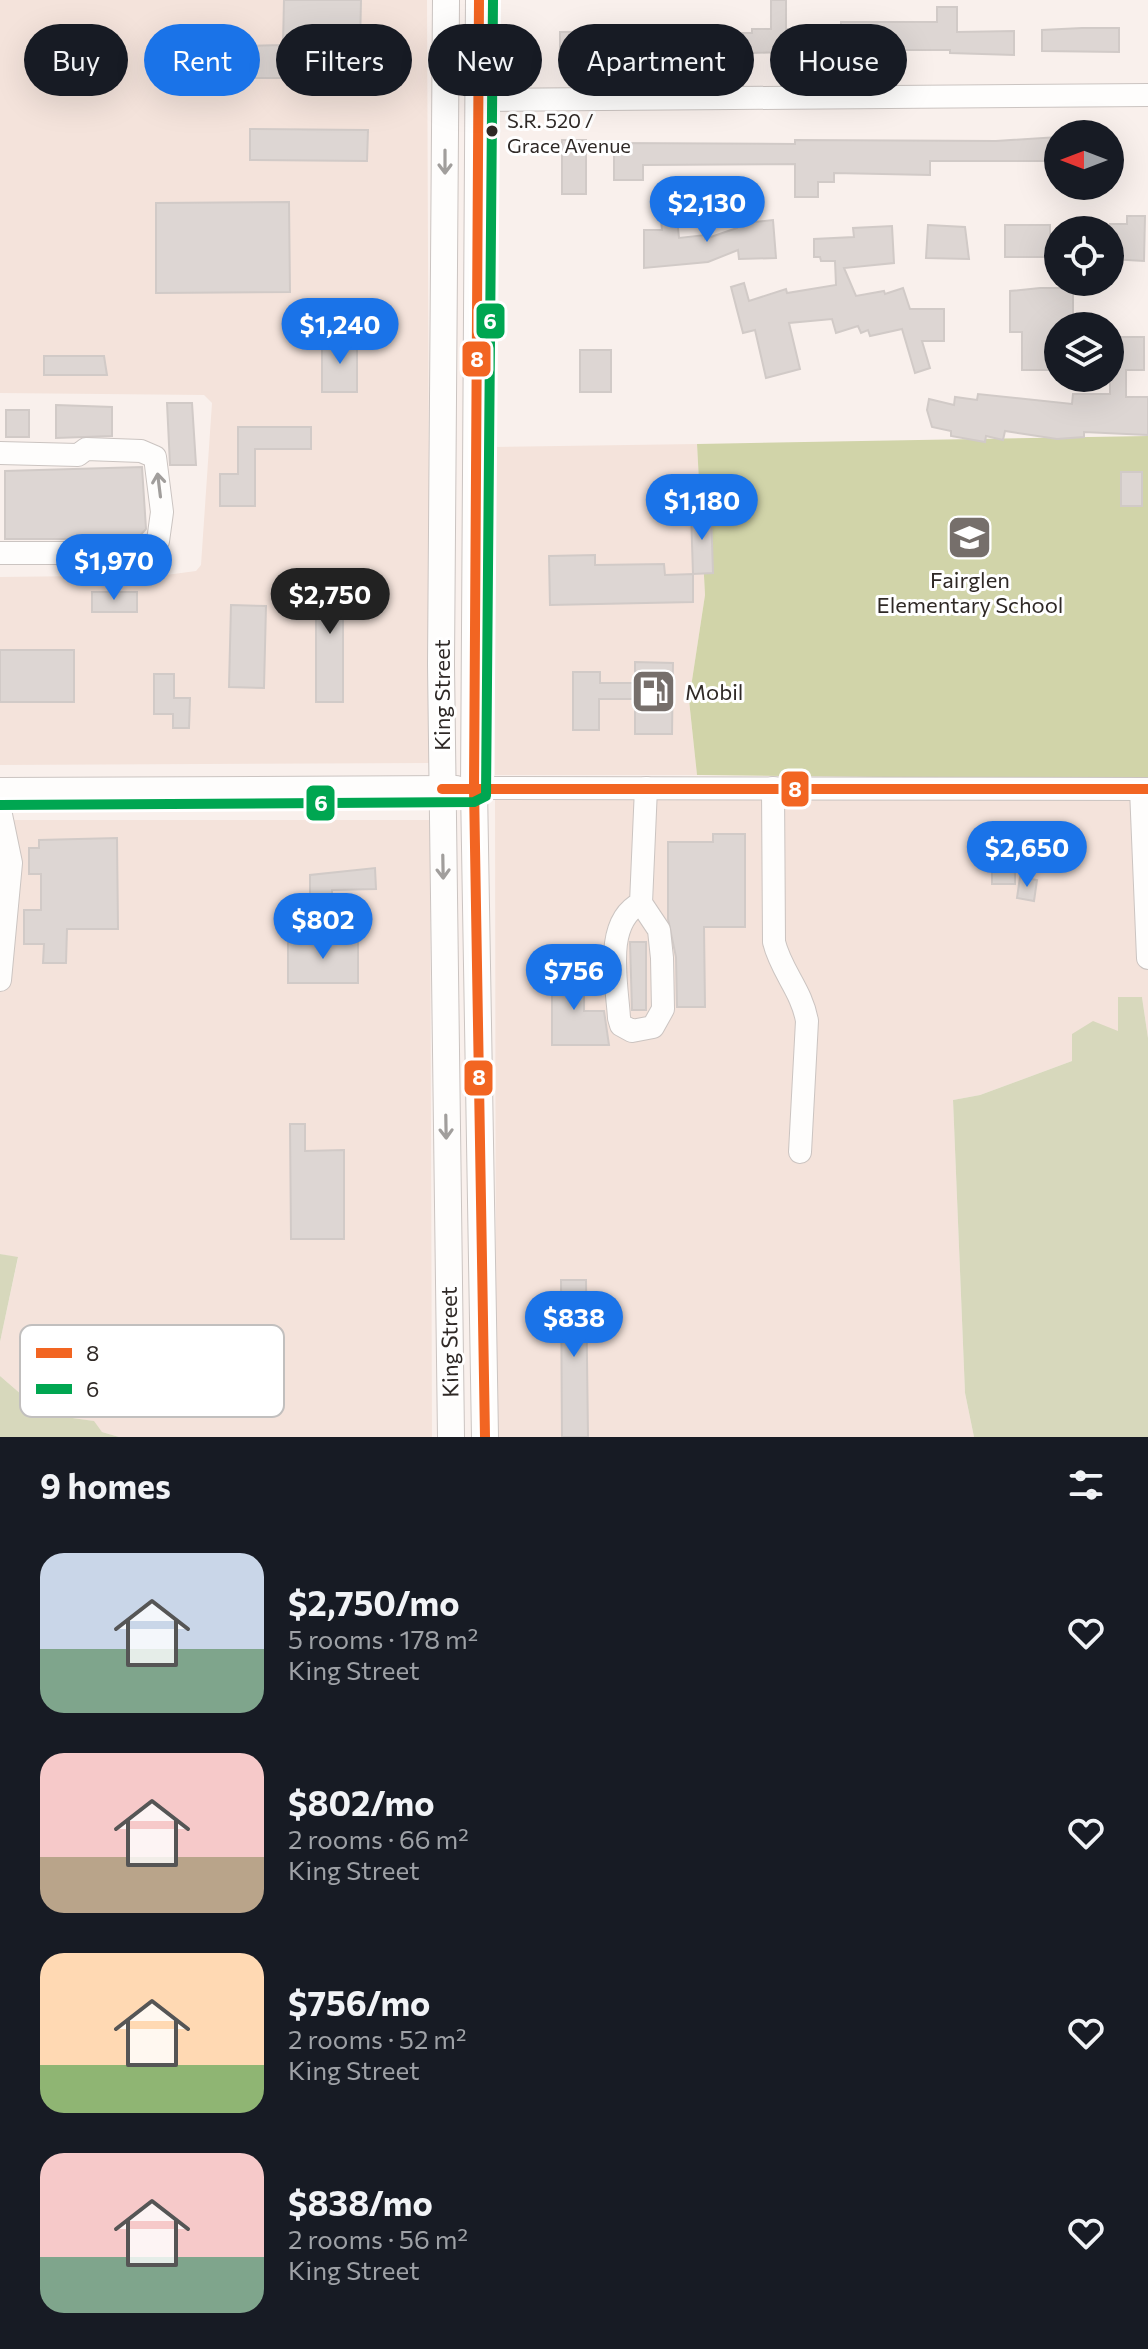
<!DOCTYPE html>
<html lang="en">
<head>
<meta charset="utf-8">
<style>
	:root { --surface:#171b24; --page:#20242c; --text:#f1f3f6; --muted:#9ea1a6; --accent:#1a73e8 }
	body { margin:0; font-family:Commissioner,sans-serif; background:var(--page); color:var(--text); height:100vh; display:flex; flex-direction:column; font-size:30px; white-space:nowrap }
	* { box-sizing:border-box; margin:0 }
	p { font-size:26px; color:var(--muted) }
	.icon { flex:none; width:44px; height:44px; fill:none; stroke:currentColor; stroke-width:2; stroke-linecap:round; stroke-linejoin:round }
	.map { position:relative; height:1437px; overflow:hidden }
	.panel { display:flex; flex-direction:column; background:var(--surface); flex:1 }
	.panel>* { flex:none }
	.hud { position:absolute; left:24px; top:24px; width:1100px; height:72px; display:flex; gap:16px }
	.needle { width:52px; rotate:270deg }
	.controls { position:absolute; left:1044px; top:120px; display:grid; gap:16px }
	.controls a { display:grid; place-items:center; width:80px; height:80px; border-radius:50%; background:var(--surface); box-shadow:0 8px 32px #0002; font-size:40px }
	.price { position:absolute; translate:-50% -68px; padding:0 18px; border-radius:28px; background:var(--accent); color:#fff; font-size:26px; line-height:52px; filter:drop-shadow(0 2px 4px #0008) }
	.price::after { content:''; position:absolute; left:50%; top:48px; width:24px; height:18px; margin-left:-12px; background:inherit; clip-path:polygon(0 0,100% 0,50% 100%) }
	.price.on { background:#222; color:#fff }
	ul { padding:0; list-style:none }
	li { display:flex; align-items:center; gap:24px; height:200px; padding:0 40px }
	li span { display:grid; place-items:center; flex:none; width:224px; height:160px; border-radius:24px; color:#555 }
	li>.icon { margin-inline-start:auto }
	span .icon { width:96px; height:96px; fill:#fffc; stroke-width:1 }
	li b { font-size:34px }
	h2 { display:flex; justify-content:space-between; align-items:center; height:96px; padding:0 40px; font-size:34px }
	.tag { padding:0 28px; border-radius:36px; background:var(--surface); box-shadow:0 8px 32px #0002; font-size:28px; line-height:72px }
	.tag.on { background:var(--accent); color:#fff }
	.map>svg:first-child { display:block }
	.built { fill:#f4e3db }
	.green { fill:#d7d8bc }
	.forest { fill:#d1d4a9 }
	.building { fill:#ddd6d3; stroke:#d1cac7; stroke-width:2 }
	.lines { fill:none; stroke-linecap:round; stroke-linejoin:round }
	.minor-casing { stroke:#cbc4c1; stroke-width:24 }
	.major-casing { stroke:#cbc4c1; stroke-width:28 }
	.minor { stroke:#fefdfc; stroke-width:22 }
	.major { stroke:#fefdfc; stroke-width:26 }
	.bus-1-casing { stroke:#fff; stroke-width:16 }
	.bus-2-casing { stroke:#fff; stroke-width:16 }
	.bus-1 { stroke:#f26522; stroke-width:10 }
	.bus-2 { stroke:#00a651; stroke-width:10 }
	.oneway { stroke:#a19e9c }
	.bus-dot { fill:#2f2926; stroke:#fff; stroke-width:3 }
	.labels { text-anchor:middle; dominant-baseline:central; stroke-width:6; stroke-linejoin:round; paint-order:stroke }
	.bus-label { font-size:20px; fill:#2f2926; stroke:#fff; text-anchor:start }
	.poi-label { font-size:22px; fill:#2f2926; stroke:#fff }
	.street-label { font-size:22px; fill:#2f2926; stroke:#fff }
	.key { fill:#fff; stroke:#c1bfbe; stroke-width:2 }
	.key-label { font-size:22px; fill:#2f2926 }
	.line-badge { stroke:#fff; stroke-width:3 }
	.badge-label { font-size:22px; text-anchor:middle; font-weight:bold; fill:#fff }
</style>
</head>
<body>
<div class="map">
<svg width="1148" height="1437" viewBox="0 0 1148 1437">
	<rect width="100%" height="100%" fill="#f9f0ec"/>
	<g class="built">
		<path d="M0 0H427L430 763 0 765V577L166 575 196 571 201 565 212 403 204 395 0 393Z"/>
		<path d="M697 444 705 595 689 700 697 775H495V447Z"/>
		<path d="M495 796 1148 797V1038L1142 997H1119L1118 1032 1093 1022 1073 1034 1072 1061 980 1095 953 1100 965 1393 974 1437H496Z"/>
		<path d="M0 820H430L432 1437H119L102 1432 93 1421 44 1414 0 1376V1342L18 1258 0 1254Z"/>
	</g>
	<g class="green">
		<path d="M1118 997H1142L1148 1038V1437H974L965 1393 953 1100 980 1095 1072 1061V1034L1093 1021 1118 1031Z"/>
		<path d="M0 1254 18 1257 0 1342Z"/>
		<path d="M0 1376 44 1414 94 1421 102 1432 119 1437H0Z"/>
	</g>
	<path class="forest" d="M1148 436V780L697 775 689 700 705 595 697 444Z"/>
	<g class="building">
		<path d="M284 0H361L360 45H369V78H244L243 46 283 45Z"/>
		<path d="M771 0H786V29H841V22H937V7H957V32L1014 31V55L950 53V50H833L594 59V67H560V32L661 31V25H690V33H752V29H771Z"/>
		<path d="M1082 28H1119V52L1042 51V30Z"/>
		<path d="M250 129 368 130 367 161 250 160Z"/>
		<path d="M1058 137V161H930V175L834 173V182H818V197H795V164L643 165V180H614V143L795 144V140L996 141Z"/>
		<rect x="562" y="140" width="24" height="54"/>
		<path d="M289 202 290 292 156 293V203Z"/>
		<path d="M1127 216H1145L1144 261 1110 259V224H1127Z"/>
		<path d="M677 218 679 238 705 235V239L737 228V224L773 220 776 258 739 259 738 250 708 262 644 268V230H662L661 220Z"/>
		<path d="M928 225 965 227 969 259 926 258Z"/>
		<rect x="1005" y="225" width="45" height="32"/>
		<path d="M892 226 894 263 844 268 856 296 884 291 885 294 903 288 910 309H944V341H922L930 368 915 373 902 329 870 336 868 330 861 333 858 326 836 333 832 319 789 323 800 369 766 378 755 330 743 333 731 287 744 283 749 301 786 289 787 293 836 285 835 261H821L820 257H814V239L854 237 853 228Z"/>
		<path d="M1040 288H1073V326H1058V370H1022V332H1010V291Z"/>
		<path d="M1110 337H1144V370H1126V397H1148V435L1084 432V437L1057 439 1005 431 1003 440 986 436 985 442 951 436V431L932 427 927 410 929 399 954 405 955 397 977 400 978 394 1072 404 1073 394H1110Z"/>
		<rect x="322" y="341" width="35" height="51"/>
		<rect x="580" y="350" width="31" height="42"/>
		<path d="M44 356H104L107 375H44Z"/>
		<path d="M167 403H192L196 465H170Z"/>
		<path d="M56 405 112 407V436L56 438Z"/>
		<rect x="6" y="410" width="23" height="27"/>
		<path d="M238 427H311V449H255V506H220V474H238Z"/>
		<path d="M142 467 146 529 137 539H5V471Z"/>
		<rect x="1121" y="472" width="21" height="34"/>
		<path d="M711 511 713 573 693 574 691 512Z"/>
		<path d="M595 555V565L664 564 665 575 693 574V602L550 605 549 556Z"/>
		<rect x="316" y="569" width="27" height="133"/>
		<rect x="92" y="592" width="45" height="20"/>
		<path d="M231 605 266 606 264 688 229 687Z"/>
		<rect x="0" y="650" width="74" height="52"/>
		<path d="M635 662 673 663 672 734H635V699H599V730H573V672H600V683H635Z"/>
		<path d="M154 674H174V698H190L189 728H173V714H154Z"/>
		<path d="M713 834H745V927H704L705 1007H677L676 957 668 919V842H713Z"/>
		<path d="M117 838 118 929H67L66 963H43L44 944H24V910H41V874H29V848H39V840Z"/>
		<rect x="992" y="857" width="23" height="27"/>
		<path d="M375 868 376 889 332 890V910H310V875Z"/>
		<path d="M1020 877 1037 880 1034 901 1017 898Z"/>
		<path d="M358 939V983H288V940Z"/>
		<path d="M630 942H646V1010H632Z"/>
		<path d="M552 968H584V1011H604L609 1045H552Z"/>
		<path d="M290 1124H305V1151L344 1150V1239H291Z"/>
		<path d="M561 1280H586L588 1437H562Z"/>
	</g>
	<g class="lines">
		<defs>
			<g id="minor">
				<path d="M479 100 1148 95"/>
				<path d="M0 453 78 455 86 449 141 451 155 457 162 512 158 541 141 553H0"/>
				<path d="M474 788 1148 789"/>
				<path d="M773 788 774 942C781 971 802 991 807 1021L800 1152"/>
				<path d="M1141 789 1148 958"/>
				<path d="M0 810 11 863 0 980"/>
				<path d="M641 903C603 922 617 983 619 1018L621 1025 632 1031 653 1027 663 1009 662 958 659 930 641 903 646 788"/>
			</g>
			<g id="major">
				<path d="M446 0 441 664 451 1437"/>
				<path d="M479 0 474 788 485 1437"/>
				<path d="M0 791 456 789"/>
			</g>
		</defs>
		<use href="#minor" class="minor-casing"/>
		<use href="#major" class="major-casing"/>
		<use href="#minor" class="minor"/>
		<use href="#major" class="major"/>
		<defs>
			<g id="bus-1">
				<path d="M479 0 474 788 485 1437"/>
				<path d="M442 789H1148"/>
			</g>
			<path id="bus-2" d="M0 805 474 802 486 796 493 0"/>
		</defs>
		<use href="#bus-1" class="bus-1-casing"/>
		<use href="#bus-2" class="bus-2-casing"/>
		<use href="#bus-1" class="bus-1"/>
		<use href="#bus-2" class="bus-2"/>
	</g>
	<defs><path id="oneway-shaft" d="M-6 0H5M1.5-3L5.5 0L1.5 3" fill="none" stroke-width="1.6" stroke-linecap="round" stroke-linejoin="round" transform="scale(2)"/></defs>
	<g class="oneway">
		<use href="#oneway-shaft" transform="translate(445 162) rotate(90)"/>
		<use href="#oneway-shaft" transform="translate(159 485) rotate(-97)"/>
		<use href="#oneway-shaft" transform="translate(443 867) rotate(89)"/>
		<use href="#oneway-shaft" transform="translate(446 1127) rotate(89)"/>
	</g>
	<defs>
		<symbol id="school-square" viewBox="-11 -11 22 22"><rect x="-9" y="-9" width="18" height="18" rx="4" fill="#766f6b" stroke="#fff"/><path d="M0-5L7-2L0 1L-7-2ZM-4 1L0 2.5L4 1V4Q0 6-4 4Z" fill="#fff"/></symbol>
		<symbol id="fuel-square" viewBox="-11 -11 22 22"><rect x="-9" y="-9" width="18" height="18" rx="4" fill="#766f6b" stroke="#fff"/><path d="M-5.5-6h7V0h2V4h1.3V-2.5L3-4.5l.8-.8L6-3V5H2.5V1h-1V6h-7ZM-4.2-4.7v3.2H.2V-4.7Z" fill="#fff"/></symbol>
	</defs>
	<g fill-rule="evenodd">
		<use href="#school-square" x="944" y="512" width="51" height="51"/>
		<use href="#fuel-square" x="628" y="666" width="51" height="51"/>
	</g>
	<circle class="bus-dot" cx="492" cy="131" r="7"/>
	<g class="labels">
		<g class="bus-label">
			<text x="507" y="120">S.R. 520 /<tspan x="507" dy="25">Grace Avenue</tspan></text>
		</g>
		<g class="poi-label">
			<text x="970" y="579">Fairglen<tspan x="970" dy="25">Elementary School</tspan></text>
			<text x="685" y="691" text-anchor="start">Mobil</text>
		</g>
		<g class="street-label">
			<text transform="translate(441 695) rotate(-90)">King Street</text>
			<text transform="translate(449 1342) rotate(-91)">King Street</text>
		</g>
	</g>
	<rect x="20" y="1325" width="264" height="92" rx="12" class="key"/>
	<rect x="36" y="1348" width="36" height="10" fill="#f26522"/>
	<rect x="36" y="1384" width="36" height="10" fill="#00a651"/>
	<g class="key-label">
		<text x="86" y="1361">8</text>
		<text x="86" y="1397">6</text>
	</g>
	<g class="line-badge">
		<rect x="475" y="302" width="31" height="38" rx="8" fill="#00a651"/>
		<rect x="461" y="340" width="31" height="38" rx="8" fill="#f26522"/>
		<rect x="780" y="770" width="30" height="38" rx="8" fill="#f26522"/>
		<rect x="305" y="784" width="31" height="38" rx="8" fill="#00a651"/>
		<rect x="463" y="1059" width="31" height="38" rx="8" fill="#f26522"/>
	</g>
	<g class="badge-label">
		<text x="490" y="329">6</text>
		<text x="477" y="367">8</text>
		<text x="795" y="797">8</text>
		<text x="321" y="811">6</text>
		<text x="479" y="1085">8</text>
	</g>
</svg>
<div class="controls">
<a><svg class="needle" viewBox="-14 -14 28 28"><path d="M0-13l5 13h-10z" fill="#e53935"/><path d="M0 13l5-13h-10z" fill="#9ea1a6"/></svg></a>
<a><svg class="icon" aria-label="locate" viewBox="0 0 24 24"><circle cx="12" cy="12" r="6"/><path d="M12 2v4M12 18v4M2 12h4M18 12h4"/></svg></a>
<a><svg class="icon" aria-label="layers" viewBox="0 0 24 24"><path d="M12 4l9 5-9 5-9-5zM3 14l9 5 9-5"/></svg></a>
</div>
<b class="price" style="left:707px;top:244px">$2,130</b>
<b class="price" style="left:340px;top:366px">$1,240</b>
<b class="price" style="left:702px;top:542px">$1,180</b>
<b class="price" style="left:114px;top:602px">$1,970</b>
<b class="price on" style="left:330px;top:636px">$2,750</b>
<b class="price" style="left:1027px;top:889px">$2,650</b>
<b class="price" style="left:323px;top:961px">$802</b>
<b class="price" style="left:574px;top:1012px">$756</b>
<b class="price" style="left:574px;top:1359px">$838</b>
<div class="hud">
<a class="tag">Buy</a>
<a class="tag on">Rent</a>
<a class="tag">Filters</a>
<a class="tag">New</a>
<a class="tag">Apartment</a>
<a class="tag">House</a>
</div>
</div>
<section class="panel">
<h2>9 homes<svg class="icon" aria-label="filters" viewBox="0 0 24 24"><path d="M4 7h16M4 17h16"/><circle cx="9" cy="7" r="2"/><circle cx="15" cy="17" r="2"/></svg></h2>
<ul>
<li><span style="background:linear-gradient(#c9d6e8 60%,#7fa58c 0)"><svg class="icon" aria-label="home" viewBox="0 0 24 24"><path d="M3 11l9-7 9 7M6 9v11h12V9"/></svg></span><div><b>$2,750/mo</b><p>5 rooms · 178 m²</p><p>King Street</p></div><svg class="icon" aria-label="heart" viewBox="0 0 24 24"><path d="M12 20l-8-8c-3-5 5-10 8-4 3-6 11-1 8 4z"/></svg></li>
<li><span style="background:linear-gradient(#f6c9c9 65%,#b9a48a 0)"><svg class="icon" aria-label="home" viewBox="0 0 24 24"><path d="M3 11l9-7 9 7M6 9v11h12V9"/></svg></span><div><b>$802/mo</b><p>2 rooms · 66 m²</p><p>King Street</p></div><svg class="icon" aria-label="heart" viewBox="0 0 24 24"><path d="M12 20l-8-8c-3-5 5-10 8-4 3-6 11-1 8 4z"/></svg></li>
<li><span style="background:linear-gradient(#ffd9b3 70%,#8fb573 0)"><svg class="icon" aria-label="home" viewBox="0 0 24 24"><path d="M3 11l9-7 9 7M6 9v11h12V9"/></svg></span><div><b>$756/mo</b><p>2 rooms · 52 m²</p><p>King Street</p></div><svg class="icon" aria-label="heart" viewBox="0 0 24 24"><path d="M12 20l-8-8c-3-5 5-10 8-4 3-6 11-1 8 4z"/></svg></li>
<li><span style="background:linear-gradient(#f6c9c9 65%,#7fa58c 0)"><svg class="icon" aria-label="home" viewBox="0 0 24 24"><path d="M3 11l9-7 9 7M6 9v11h12V9"/></svg></span><div><b>$838/mo</b><p>2 rooms · 56 m²</p><p>King Street</p></div><svg class="icon" aria-label="heart" viewBox="0 0 24 24"><path d="M12 20l-8-8c-3-5 5-10 8-4 3-6 11-1 8 4z"/></svg></li>
</ul>
</section>
</body>
</html>
